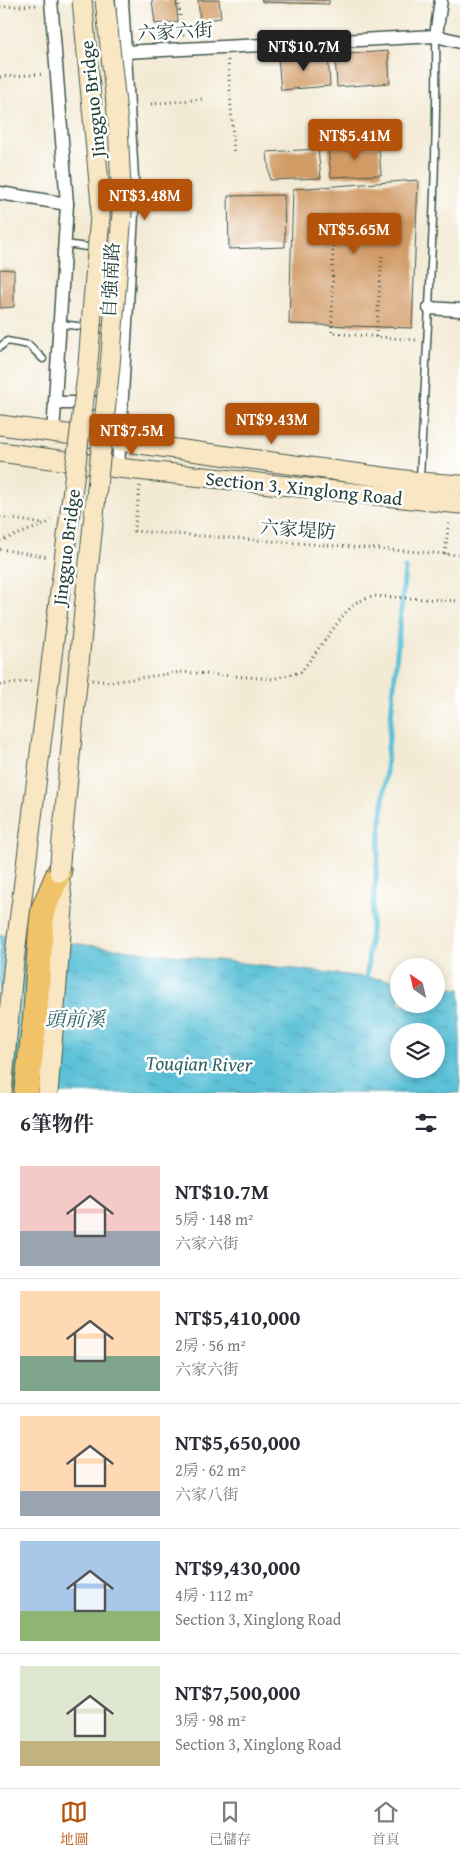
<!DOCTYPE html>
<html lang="zh-TW">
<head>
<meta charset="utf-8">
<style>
	:root { --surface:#fff; --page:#f7f7f7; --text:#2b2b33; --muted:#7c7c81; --line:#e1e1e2; --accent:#b45309 }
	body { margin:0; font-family:"Gentium Book Plus","Noto Serif TC",serif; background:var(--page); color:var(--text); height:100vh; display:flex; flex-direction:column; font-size:19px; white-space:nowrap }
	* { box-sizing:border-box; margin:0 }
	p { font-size:16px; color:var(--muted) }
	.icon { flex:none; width:28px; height:28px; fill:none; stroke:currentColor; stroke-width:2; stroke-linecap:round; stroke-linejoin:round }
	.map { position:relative; height:1093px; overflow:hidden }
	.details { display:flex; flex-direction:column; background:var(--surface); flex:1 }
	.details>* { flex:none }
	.needle { width:32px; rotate:326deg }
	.tools { position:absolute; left:390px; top:958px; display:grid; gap:10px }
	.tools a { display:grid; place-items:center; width:55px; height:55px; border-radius:50%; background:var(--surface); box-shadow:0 2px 8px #0003; font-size:25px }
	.price { position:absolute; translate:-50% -42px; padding:0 11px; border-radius:5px; background:var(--accent); color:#fff; font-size:16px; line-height:32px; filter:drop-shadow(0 1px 2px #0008) }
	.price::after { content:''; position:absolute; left:50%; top:30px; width:15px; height:11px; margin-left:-8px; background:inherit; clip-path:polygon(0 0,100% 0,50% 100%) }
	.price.on { background:#222; color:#fff }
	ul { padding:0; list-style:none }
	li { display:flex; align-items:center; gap:15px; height:125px; padding:0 20px }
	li+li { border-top:1px solid var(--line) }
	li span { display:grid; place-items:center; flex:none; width:140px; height:100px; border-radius:0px; color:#555 }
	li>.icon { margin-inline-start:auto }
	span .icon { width:60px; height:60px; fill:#fffc; stroke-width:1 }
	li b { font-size:21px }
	h2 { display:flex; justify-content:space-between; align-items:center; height:60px; padding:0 20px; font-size:21px }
	.dock { display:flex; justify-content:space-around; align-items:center; height:70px; border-top:1px solid var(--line); background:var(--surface); font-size:14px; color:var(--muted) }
	.dock a { display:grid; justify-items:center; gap:2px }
	.dock .on { color:var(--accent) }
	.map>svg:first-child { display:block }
	.water { fill:url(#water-ripples); stroke:#3d7f86; fill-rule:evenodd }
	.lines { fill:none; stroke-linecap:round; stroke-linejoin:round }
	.stream { stroke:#5bc1d8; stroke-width:5 }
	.building { fill:#d19b66 }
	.lane-casing { stroke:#3f574c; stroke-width:9 }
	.street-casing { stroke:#3f574c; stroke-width:15 }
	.secondary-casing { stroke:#3f574c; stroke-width:21 }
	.highway-casing { stroke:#3f574c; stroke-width:26 }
	.path { stroke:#3f574c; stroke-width:3; stroke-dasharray:1 4; stroke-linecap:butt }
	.lane { stroke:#fff; stroke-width:6 }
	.street { stroke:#fff; stroke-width:12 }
	.secondary { stroke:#f9e7c3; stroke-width:19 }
	.highway { stroke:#f0c369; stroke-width:24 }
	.secondary-bridge-casing { stroke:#3f574c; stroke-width:21; stroke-linecap:butt }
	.secondary-bridge { stroke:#f9e7c3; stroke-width:19 }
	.labels { text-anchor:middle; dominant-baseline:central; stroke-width:5; stroke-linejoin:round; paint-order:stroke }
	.street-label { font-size:19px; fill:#1f3d34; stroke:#fff }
	.water-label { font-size:20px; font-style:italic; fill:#316565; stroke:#fff }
</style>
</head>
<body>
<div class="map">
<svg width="460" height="1093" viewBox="0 0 460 1093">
	<defs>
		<pattern id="water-ripples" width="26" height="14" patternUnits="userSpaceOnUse" patternTransform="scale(1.25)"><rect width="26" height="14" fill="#5bc1d8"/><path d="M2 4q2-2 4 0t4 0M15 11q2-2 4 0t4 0" fill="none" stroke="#4b9eb0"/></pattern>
	</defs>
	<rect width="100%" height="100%" fill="#fff"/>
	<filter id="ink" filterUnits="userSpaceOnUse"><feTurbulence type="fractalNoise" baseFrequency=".02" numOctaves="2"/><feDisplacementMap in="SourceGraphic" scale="10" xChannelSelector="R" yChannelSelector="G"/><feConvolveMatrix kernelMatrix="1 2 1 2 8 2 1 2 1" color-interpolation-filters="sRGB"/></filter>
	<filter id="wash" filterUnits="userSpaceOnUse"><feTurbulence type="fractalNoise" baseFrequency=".0096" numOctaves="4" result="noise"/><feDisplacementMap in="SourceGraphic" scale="20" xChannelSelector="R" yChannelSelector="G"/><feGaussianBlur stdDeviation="1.12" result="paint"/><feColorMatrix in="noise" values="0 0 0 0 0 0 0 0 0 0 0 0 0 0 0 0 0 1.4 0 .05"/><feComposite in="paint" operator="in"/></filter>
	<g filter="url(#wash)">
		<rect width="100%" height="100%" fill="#f3ead4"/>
		<path class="water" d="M0 935 399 981V1004H436V986L460 989V1093H0ZM399 1031H436V1069H399Z"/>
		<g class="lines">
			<path class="stream" d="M366 983 405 568"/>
		</g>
		<g id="blocks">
			<g class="building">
				<path d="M152 0H176L178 22 155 24Z"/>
				<path d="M198 0H219L221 18 200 21Z"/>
				<path d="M261 0H329V4L263 2Z"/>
				<path d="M388 51 390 83 337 87 335 55Z"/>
				<path d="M328 54 330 86 281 90 278 58Z"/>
				<path d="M379 146 381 175 331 177 328 148Z"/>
				<path d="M318 149 321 178 270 180 267 152Z"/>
				<path d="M418 180 412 328 289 324 293 189Z"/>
				<path d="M284 195 285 247 229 249 228 196Z"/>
				<path d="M0 269 14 270V307L0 308Z"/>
			</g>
		</g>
	</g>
	<g filter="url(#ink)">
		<use href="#blocks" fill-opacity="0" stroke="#3f574c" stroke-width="1"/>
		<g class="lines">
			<defs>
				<g id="lane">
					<path d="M65 244 117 251"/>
					<path d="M61 324 110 330"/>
					<path d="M0 347 7 341 29 345 43 359"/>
					<path d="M420 479C427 331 438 184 436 36"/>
				</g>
				<g id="street">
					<path d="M51 0 67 204 53 434"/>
					<path d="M436 36 441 0"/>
					<path d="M124 52 436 36 460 42"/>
					<path d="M0 193 67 204"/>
					<path d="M429 308 460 310"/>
					<path d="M55 403H113"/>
					<path d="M118 468 133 196 122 0"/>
				</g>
				<g id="secondary">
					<path d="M0 425 420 482 460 485"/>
					<path d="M0 452 118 468 460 504"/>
					<path d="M48 1093 63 909 59 872"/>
				</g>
				<path id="highway" d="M26 1093 35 1018 42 912 59 872"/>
			</defs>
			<use href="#lane" class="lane-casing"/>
			<use href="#street" class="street-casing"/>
			<use href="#secondary" class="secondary-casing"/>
			<use href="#highway" class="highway-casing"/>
			<g class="path">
				<path d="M178 0 183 36"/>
				<path d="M0 7 38 5"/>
				<path d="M228 60 234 154"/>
				<path d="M0 77 44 74"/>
				<path d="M141 105 203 99"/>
				<path d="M333 236 332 333 417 340"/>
				<path d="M376 337 382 255"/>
				<path d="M140 486 134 531 460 555"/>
				<path d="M0 517 44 524"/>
				<path d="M0 541 46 524 52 519"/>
				<path d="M0 549 49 557"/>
				<path d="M445 554 449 520"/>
				<path d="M92 680 111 682 181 672 273 679 301 672 345 613 357 602 373 596 460 601"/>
				<path d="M0 685 32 681"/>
			</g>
			<use href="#lane" class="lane"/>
			<use href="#street" class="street"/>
			<use href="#secondary" class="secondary"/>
			<use href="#highway" class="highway"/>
			<defs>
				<g id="secondary-bridge">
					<path d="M59 872 86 590 110 366 122 213 118 123 105 0"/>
					<path d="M2 1093 13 970 87 375 101 204 82 0"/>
				</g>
			</defs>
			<use href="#secondary-bridge" class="secondary-bridge-casing"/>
			<use href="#secondary-bridge" class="secondary-bridge"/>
		</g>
	</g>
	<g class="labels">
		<g class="street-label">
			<text transform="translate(175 31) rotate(-3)">六家六街</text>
			<text transform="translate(92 99) rotate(-96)">Jingguo Bridge</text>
			<text transform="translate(110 280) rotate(-87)">自強南路</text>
			<text transform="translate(304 488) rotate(6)">Section 3, Xinglong Road</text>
			<text transform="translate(298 529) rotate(4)">六家堤防</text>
			<text transform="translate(66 547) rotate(-83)">Jingguo Bridge</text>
		</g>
		<g class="water-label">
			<text x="75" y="1018">頭前溪</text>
			<text transform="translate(199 1063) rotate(1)">Touqian River</text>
		</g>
	</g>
</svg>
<div class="tools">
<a><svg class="needle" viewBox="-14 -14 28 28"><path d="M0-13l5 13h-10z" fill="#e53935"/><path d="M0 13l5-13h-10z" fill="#7c7c81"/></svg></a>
<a><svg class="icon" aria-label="layers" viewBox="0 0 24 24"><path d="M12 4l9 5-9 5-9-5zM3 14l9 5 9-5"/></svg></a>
</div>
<b class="price on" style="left:304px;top:72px">NT$10.7M</b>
<b class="price" style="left:355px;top:161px">NT$5.41M</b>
<b class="price" style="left:145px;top:221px">NT$3.48M</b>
<b class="price" style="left:354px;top:255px">NT$5.65M</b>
<b class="price" style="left:272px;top:445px">NT$9.43M</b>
<b class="price" style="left:132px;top:456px">NT$7.5M</b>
</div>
<section class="details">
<h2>6筆物件<svg class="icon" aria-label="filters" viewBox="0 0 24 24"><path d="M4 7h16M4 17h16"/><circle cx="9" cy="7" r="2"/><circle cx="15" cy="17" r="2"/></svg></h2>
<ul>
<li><span style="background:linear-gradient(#f6c9c9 65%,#9aa5b1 0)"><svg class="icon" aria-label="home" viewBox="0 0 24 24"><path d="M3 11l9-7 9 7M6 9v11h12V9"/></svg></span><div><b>NT$10.7M</b><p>5房 · 148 m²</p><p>六家六街</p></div></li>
<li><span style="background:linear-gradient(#ffd9b3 65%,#7fa58c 0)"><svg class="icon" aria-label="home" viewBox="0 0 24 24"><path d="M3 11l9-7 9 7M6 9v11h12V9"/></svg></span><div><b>NT$5,410,000</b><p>2房 · 56 m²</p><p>六家六街</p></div></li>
<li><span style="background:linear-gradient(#ffd9b3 75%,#9aa5b1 0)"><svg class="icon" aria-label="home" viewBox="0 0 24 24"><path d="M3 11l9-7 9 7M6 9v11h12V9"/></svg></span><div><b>NT$5,650,000</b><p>2房 · 62 m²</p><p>六家八街</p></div></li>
<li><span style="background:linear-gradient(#a9c7e8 70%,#8fb573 0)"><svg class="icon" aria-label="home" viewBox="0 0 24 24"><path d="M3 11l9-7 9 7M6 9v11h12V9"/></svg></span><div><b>NT$9,430,000</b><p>4房 · 112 m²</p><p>Section 3, Xinglong Road</p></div></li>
<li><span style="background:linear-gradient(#dfe7d0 75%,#c2b280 0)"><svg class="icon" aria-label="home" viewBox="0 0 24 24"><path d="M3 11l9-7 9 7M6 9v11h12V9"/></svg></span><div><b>NT$7,500,000</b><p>3房 · 98 m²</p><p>Section 3, Xinglong Road</p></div></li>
</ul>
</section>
<nav class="dock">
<a class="on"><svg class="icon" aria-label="map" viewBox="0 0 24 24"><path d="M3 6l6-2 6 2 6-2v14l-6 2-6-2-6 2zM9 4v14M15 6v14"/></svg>地圖</a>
<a><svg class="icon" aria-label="saved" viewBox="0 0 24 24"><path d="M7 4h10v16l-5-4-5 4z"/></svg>已儲存</a>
<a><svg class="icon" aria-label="home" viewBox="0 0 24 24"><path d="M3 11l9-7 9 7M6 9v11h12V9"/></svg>首頁</a>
</nav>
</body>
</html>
